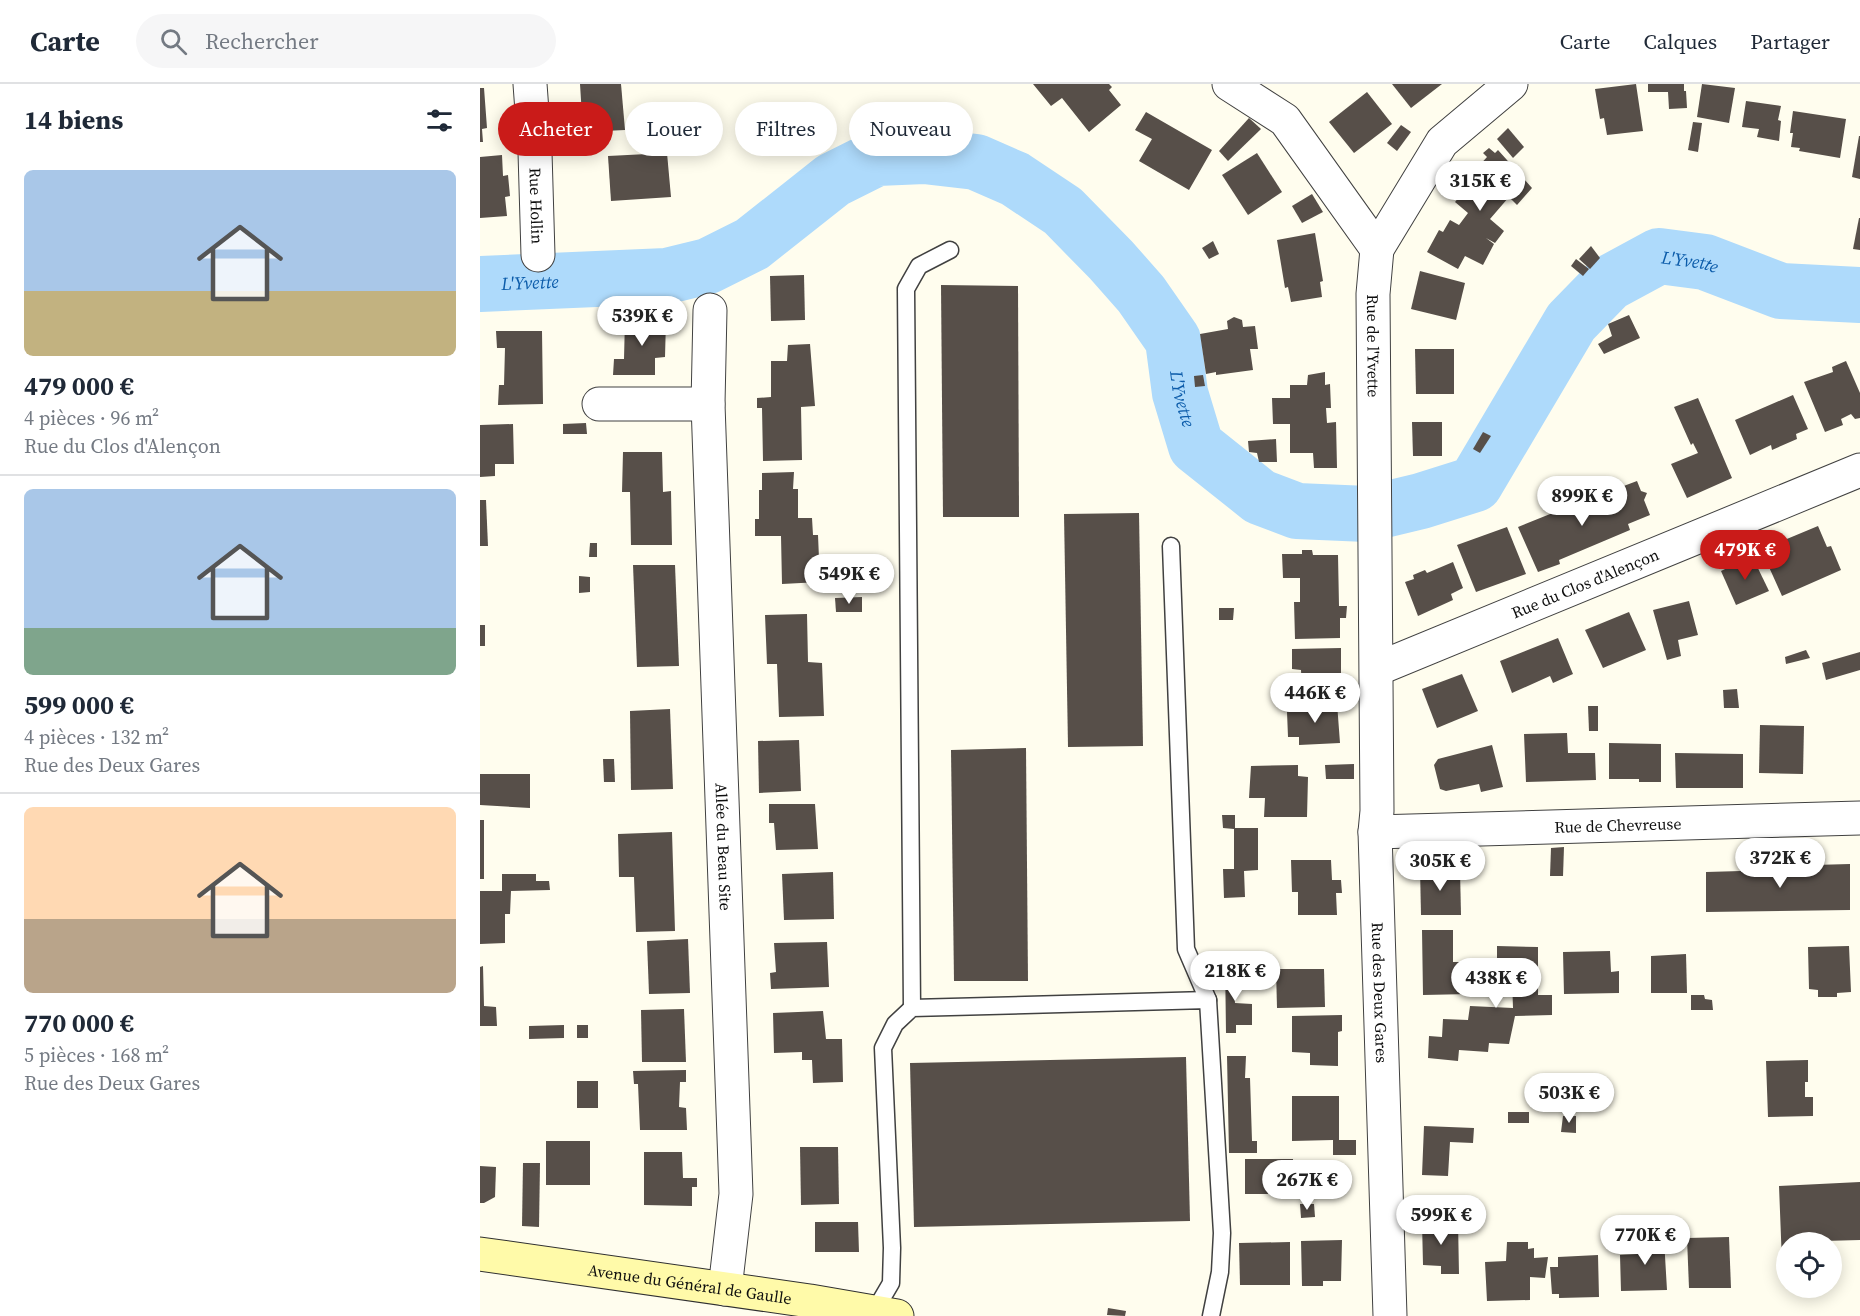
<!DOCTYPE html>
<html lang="fr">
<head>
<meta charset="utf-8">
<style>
	:root { --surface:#fff; --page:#f6f6f7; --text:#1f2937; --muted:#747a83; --line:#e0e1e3; --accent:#ca1b19 }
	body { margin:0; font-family:"Source Serif 4",serif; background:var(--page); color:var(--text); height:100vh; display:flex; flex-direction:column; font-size:22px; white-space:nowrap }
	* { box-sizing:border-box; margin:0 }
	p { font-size:20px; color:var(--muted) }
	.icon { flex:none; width:33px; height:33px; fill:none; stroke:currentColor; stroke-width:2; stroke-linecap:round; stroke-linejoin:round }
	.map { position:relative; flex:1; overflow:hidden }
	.panel { display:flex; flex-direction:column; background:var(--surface); width:480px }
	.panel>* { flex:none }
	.banner { position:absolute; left:18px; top:18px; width:570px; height:54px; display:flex; gap:12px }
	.fabs { position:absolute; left:1296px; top:1148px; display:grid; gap:12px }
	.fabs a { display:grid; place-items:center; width:66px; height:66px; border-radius:50%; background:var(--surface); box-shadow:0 3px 15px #0003; font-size:30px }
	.price { position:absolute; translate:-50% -51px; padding:0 14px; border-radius:21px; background:#fff; color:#222; font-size:20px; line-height:39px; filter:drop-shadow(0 2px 3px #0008) }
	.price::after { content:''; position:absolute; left:50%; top:36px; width:18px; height:14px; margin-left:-9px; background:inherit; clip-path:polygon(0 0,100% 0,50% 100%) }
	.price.selected { background:var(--accent); color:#fff }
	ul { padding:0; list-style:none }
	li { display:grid; align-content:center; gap:12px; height:318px; padding:0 24px }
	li+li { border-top:2px solid var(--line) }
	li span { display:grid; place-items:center; height:186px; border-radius:9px; color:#555 }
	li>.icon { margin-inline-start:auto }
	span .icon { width:108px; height:108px; fill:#fffc; stroke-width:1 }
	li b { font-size:26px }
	h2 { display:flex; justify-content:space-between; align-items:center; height:72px; padding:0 24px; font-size:26px }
	.chip { padding:0 21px; border-radius:27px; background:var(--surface); box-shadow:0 3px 15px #0003; font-size:21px; line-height:54px }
	.chip.selected { background:var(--accent); color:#fff }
	header { display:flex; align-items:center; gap:36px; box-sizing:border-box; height:84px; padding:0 30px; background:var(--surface); border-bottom:2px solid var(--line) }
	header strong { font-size:28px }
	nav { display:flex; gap:33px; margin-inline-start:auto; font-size:21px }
	.search { width:420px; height:54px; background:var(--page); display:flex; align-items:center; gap:15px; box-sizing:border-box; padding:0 21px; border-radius:33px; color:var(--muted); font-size:22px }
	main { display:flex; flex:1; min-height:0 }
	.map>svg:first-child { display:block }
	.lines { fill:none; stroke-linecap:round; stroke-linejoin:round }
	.river { stroke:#aedafb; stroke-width:56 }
	.building { fill:#574f49 }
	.lane-casing { stroke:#414141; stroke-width:19 }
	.street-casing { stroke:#414141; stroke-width:35 }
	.secondary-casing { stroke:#303030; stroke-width:35 }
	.lane { stroke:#fff; stroke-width:16 }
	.street { stroke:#fff; stroke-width:33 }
	.secondary { stroke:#fffaa9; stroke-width:33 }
	.labels { text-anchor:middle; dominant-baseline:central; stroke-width:6; stroke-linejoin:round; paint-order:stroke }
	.street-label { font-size:16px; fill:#0e0e0e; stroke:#fff }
	.water-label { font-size:18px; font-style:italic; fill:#0c5caa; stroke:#fff }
</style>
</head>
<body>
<header>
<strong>Carte</strong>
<div class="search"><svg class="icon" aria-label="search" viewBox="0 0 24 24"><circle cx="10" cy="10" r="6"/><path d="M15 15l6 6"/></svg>Rechercher</div>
<nav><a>Carte</a><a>Calques</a><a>Partager</a></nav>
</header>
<main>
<section class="panel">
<h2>14 biens<svg class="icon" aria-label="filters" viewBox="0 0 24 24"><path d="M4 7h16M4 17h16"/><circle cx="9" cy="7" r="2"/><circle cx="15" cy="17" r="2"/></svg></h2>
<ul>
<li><span style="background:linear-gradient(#a9c7e8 65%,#c2b280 0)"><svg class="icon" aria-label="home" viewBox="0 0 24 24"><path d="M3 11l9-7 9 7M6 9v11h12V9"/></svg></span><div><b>479 000 €</b><p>4 pièces · 96 m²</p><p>Rue du Clos d'Alençon</p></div></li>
<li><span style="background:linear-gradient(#a9c7e8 75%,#7fa58c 0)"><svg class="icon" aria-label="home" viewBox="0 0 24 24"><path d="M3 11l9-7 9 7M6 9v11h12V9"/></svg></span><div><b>599 000 €</b><p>4 pièces · 132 m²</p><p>Rue des Deux Gares</p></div></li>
<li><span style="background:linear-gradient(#ffd9b3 60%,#b9a48a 0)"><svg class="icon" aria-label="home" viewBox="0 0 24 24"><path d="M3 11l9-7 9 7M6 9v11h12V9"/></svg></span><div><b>770 000 €</b><p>5 pièces · 168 m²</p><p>Rue des Deux Gares</p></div></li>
</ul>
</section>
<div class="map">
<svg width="1380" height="1232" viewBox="0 0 1380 1232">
	<rect width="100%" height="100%" fill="#fffdee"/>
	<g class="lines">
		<path class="river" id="s1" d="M0 200 187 192 228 182 272 160 353 96 397 74 444 72 496 78 535 95 583 127 631 176 661 210 693 256 700 309 716 362 780 413 817 427 887 430 941 417 995 400 1091 238 1129 199 1179 172 1225 178 1301 207 1380 211"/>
	</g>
	<g class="building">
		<path d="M100 0H141L145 46 103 48Z"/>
		<path d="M553 0H629L632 3 629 6 641 21 609 48 582 14 571 22Z"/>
		<path d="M912 0H962L931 24Z"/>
		<path d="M1156 0 1163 47 1127 51 1124 34 1120 35 1115 5Z"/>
		<path d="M1168 0H1204V7H1206L1207 24 1189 25 1188 8H1168Z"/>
		<path d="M1222 0 1255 4 1249 39 1217 33Z"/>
		<path d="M0 4H4L7 44 2 45 3 58H0Z"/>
		<path d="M887 8 912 40 874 69 849 38Z"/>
		<path d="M1266 17 1301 22 1298 36 1301 37 1299 57 1277 53 1279 45 1262 43Z"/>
		<path d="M1313 27 1366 35 1360 74 1319 67 1320 64 1311 63 1313 49H1310Z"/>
		<path d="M666 28 732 66 709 106 659 77 672 55 655 46Z"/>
		<path d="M769 34 781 45 748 77 739 67Z"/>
		<path d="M1213 38 1222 39 1218 68 1208 66Z"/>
		<path d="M921 41 931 48 917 67 907 59Z"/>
		<path d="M1028 44 1044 63 1033 74 1017 55Z"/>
		<path d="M1379 52H1380V95L1372 93Z"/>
		<path d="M1009 64 1015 69 1018 66 1052 104 1037 121 1029 113 1010 135 1024 147 1015 159 1006 154 1014 160 1003 181 985 172 978 185 947 168 959 146 963 148 970 136 979 141 988 129 975 118 1000 88 996 85 1007 73 1003 69Z"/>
		<path d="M187 69 191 113 131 117 128 72Z"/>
		<path d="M777 69 802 108 768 131 742 91Z"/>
		<path d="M22 71 23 92 28 91 30 112 25 113 27 132 0 134V73Z"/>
		<path d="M832 110 843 128 822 139 812 122Z"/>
		<path d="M1379 134H1380V166L1373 165Z"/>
		<path d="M835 149 843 197 840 198 842 213 811 218 808 203 805 204 797 156Z"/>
		<path d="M733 157 739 170 729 175 722 164Z"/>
		<path d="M1111 162 1120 174 1110 185 1099 175Z"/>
		<path d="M1096 175 1109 185 1103 192 1091 182Z"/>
		<path d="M940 187 985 199 976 236 931 225Z"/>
		<path d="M324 191 325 236 291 237 290 192Z"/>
		<path d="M461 201 538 202 539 433H463Z"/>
		<path d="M1149 231 1160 254 1124 270 1118 260 1132 252 1128 240Z"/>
		<path d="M754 233 762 236 763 243 775 242 778 265H770L773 286 736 291V288L726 290 720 250 748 245 747 237Z"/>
		<path d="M145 235 186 236 185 273 175 274V291H133L134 275H144Z"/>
		<path d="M16 247H62L63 320 18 321 19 301H24L25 264H17Z"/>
		<path d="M330 260 335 322 321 323 322 376 283 377 282 324H277V314L291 313V277H307L308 261Z"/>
		<path d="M935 265H974V310H936Z"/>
		<path d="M1366 277 1380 309V334L1375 335 1371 330 1361 335 1363 341 1345 348 1324 298 1353 288 1352 283Z"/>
		<path d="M845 288V301L850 300 851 324H846L847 339 856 338 857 384H834L833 369H810V340H793L792 314H810V301H827L828 291Z"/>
		<path d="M723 291 725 302 715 303 714 292Z"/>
		<path d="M1313 311 1328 345 1316 350 1317 355 1292 366 1291 361 1270 371 1255 336Z"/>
		<path d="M1218 314 1252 394 1207 414 1191 380 1218 369 1213 359 1211 361 1194 323Z"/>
		<path d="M932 338H962V372H933Z"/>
		<path d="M106 339 107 350H83V340Z"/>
		<path d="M33 340 34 380H15V392L0 393V341Z"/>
		<path d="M1003 348 1011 352 1000 369 993 365Z"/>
		<path d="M796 355 797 378H779L777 369 769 368 768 357Z"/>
		<path d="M143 368H182L183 408 191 407 192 461H151L150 408H142Z"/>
		<path d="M314 388 313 405H318V434H332L333 451H338L340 498 302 500 301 452H275V435H279V406H282V389Z"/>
		<path d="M1157 397 1161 407 1167 409 1164 416 1170 431 1148 440 1150 446 1079 476 1080 480 1058 488 1038 443 1090 422 1095 432 1135 415 1137 408 1141 403Z"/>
		<path d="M0 416H6L8 462H0Z"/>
		<path d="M659 429 663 662 588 663 584 430Z"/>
		<path d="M1338 442 1347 463 1351 462 1361 486 1302 512 1284 472 1304 463 1302 457Z"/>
		<path d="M1027 443 1046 490 996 508 977 461Z"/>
		<path d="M110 459H117V473H109Z"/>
		<path d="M822 466H832L833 471H858L859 522H867L866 534H860V554L815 555 814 518H820V494H803L802 470H822Z"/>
		<path d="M1272 472 1289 507 1256 521 1241 487Z"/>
		<path d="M973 478 983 504 971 510 973 516 938 532 925 498 934 495 933 491 945 486 947 489Z"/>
		<path d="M153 481H195L199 582 157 583Z"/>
		<path d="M99 492 110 493V508L99 509Z"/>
		<path d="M382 513V528H356L355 514Z"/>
		<path d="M1209 517 1218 551 1198 556 1201 572 1187 576 1173 526Z"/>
		<path d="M739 524H754L753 536H739Z"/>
		<path d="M1149 528 1166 566 1123 584 1105 546Z"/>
		<path d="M327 530 328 578 342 579 344 632 299 633 297 580H287L285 531Z"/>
		<rect x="0" y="541" width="5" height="21"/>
		<path d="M1078 554 1093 590 1073 599 1070 592 1032 609 1020 577Z"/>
		<path d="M861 564V605L822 606 821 586 812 585V565Z"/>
		<path d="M1326 566 1330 574 1306 580 1305 573Z"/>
		<path d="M1380 568V586L1346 596 1342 579Z"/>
		<path d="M982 590 998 627 957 644 942 605Z"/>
		<path d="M1257 605 1259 624H1244L1243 606Z"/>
		<path d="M857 619 860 659 819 661V653H808L807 628H819V620Z"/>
		<path d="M1108 622H1118V647H1109Z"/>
		<path d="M190 625 193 705 151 706 150 627Z"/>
		<path d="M1280 641 1324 642 1323 690 1279 689Z"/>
		<path d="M1087 649 1088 669H1115L1116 696 1046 698 1044 650Z"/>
		<path d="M319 656 321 707 279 709 278 657Z"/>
		<path d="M1129 659 1181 660V698H1159V695H1129Z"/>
		<path d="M1012 661 1023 703 1001 708 999 700 966 707 960 705 954 681 958 675Z"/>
		<path d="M546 664 548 897H474L471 666Z"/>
		<path d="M1195 669 1263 670V704H1196Z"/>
		<path d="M123 675H134L135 698H124Z"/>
		<path d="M874 680V695H846L845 681Z"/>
		<path d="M818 681V692L828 693 827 733H784L785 714H769L771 682Z"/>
		<path d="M0 690H50V724L0 721Z"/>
		<path d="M289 720H335L338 765 296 766 294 739H289Z"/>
		<path d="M742 731H755V744H778V786L764 787 765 813 744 814 743 785H754V745L743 744Z"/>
		<rect x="0" y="736" width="4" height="59"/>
		<path d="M192 748 195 847 156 848 154 793H139L138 750Z"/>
		<path d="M1084 763 1083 792H1070L1071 764Z"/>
		<path d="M811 776H851L852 796H861L862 809H856L857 831H818V808H812Z"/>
		<path d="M1370 780V826L1226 828V788L1261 787V782H1277V784H1298V782Z"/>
		<path d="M940 785 980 786 981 831H941Z"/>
		<path d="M353 788 354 835 304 836 302 790Z"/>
		<path d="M22 790H56V797H69L70 806 31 807 30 830H25V859L0 860V807H22Z"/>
		<path d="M942 846H973V878H990V910L943 911Z"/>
		<path d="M208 855 210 909 169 910 167 857Z"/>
		<path d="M347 858 349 903 291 905 290 889 296 888 294 859Z"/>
		<path d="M1017 862 1058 863V911H1072V931L1035 932 1029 960 1009 959 1008 968 979 966 978 977 948 974 949 952 962 953 963 935 988 936 990 922 1033 924 1032 895 1017 894Z"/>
		<path d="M1369 862 1371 908 1357 909V913H1338V906L1329 905 1328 863Z"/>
		<path d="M1130 867 1131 888 1139 887V909L1084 910 1083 868Z"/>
		<path d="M1206 870 1207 909H1171V872Z"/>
		<path d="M745 875H756L757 893H753L755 919 772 920V941H756V949H746Z"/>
		<path d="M3 882 4 922 16 923 17 942H0V883Z"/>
		<path d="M796 885H844L845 923 797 924Z"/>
		<path d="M1211 911H1224L1225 915 1232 916 1233 926H1211Z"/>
		<path d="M204 925 206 978H162L161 926Z"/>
		<path d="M343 927 346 955H362L363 998 333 999 332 976H322V968L294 969 293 929Z"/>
		<path d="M862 931V947L858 948V982L830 981V969L812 968V932Z"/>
		<path d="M84 941V954L49 955V942Z"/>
		<rect x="97" y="941" width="11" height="13"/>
		<path d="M747 972H766L765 994H770L772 1057H777V1069H749Z"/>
		<path d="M706 973 710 1137 434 1143 430 979Z"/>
		<path d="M1328 976V998H1325V1013H1333V1032L1288 1033 1286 977Z"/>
		<path d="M206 986V998H200L199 1023 206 1024 207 1046H160L158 1000H154L153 987Z"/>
		<rect x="97" y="997" width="21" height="27"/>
		<path d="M812 1012H859V1056H876V1071H853V1056L812 1057Z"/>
		<rect x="1028" y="1028" width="21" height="11"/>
		<path d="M1083 1032H1096V1049L1081 1048Z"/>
		<path d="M944 1042 994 1044 993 1059 970 1058 968 1092 942 1091Z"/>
		<rect x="66" y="1057" width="44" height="44"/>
		<path d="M320 1063H358L359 1120 321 1121Z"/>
		<path d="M164 1068H202L203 1094H217V1103H212V1122L164 1121Z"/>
		<rect x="765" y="1075" width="48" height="35"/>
		<path d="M43 1079H60L59 1143 42 1142Z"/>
		<path d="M0 1082 16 1083 15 1113 4 1119H0Z"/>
		<path d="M1380 1098V1156L1306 1158V1179H1302L1299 1102Z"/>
		<path d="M820 1120H834L835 1133 821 1134Z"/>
		<path d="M978 1137 979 1190H961V1182L943 1181 942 1138Z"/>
		<path d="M335 1138H378L379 1168H335Z"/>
		<path d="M1162 1152H1180L1184 1155 1187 1206 1141 1207 1140 1171 1157 1170V1155Z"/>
		<path d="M1249 1153 1251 1204H1209L1207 1154Z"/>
		<path d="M862 1156 861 1197H843V1202H822L821 1157Z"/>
		<path d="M810 1158V1201H760L759 1159Z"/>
		<path d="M1027 1158H1048V1165L1054 1164V1174L1068 1173 1065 1194 1050 1193V1216L1007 1217 1005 1178 1026 1177Z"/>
		<path d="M1118 1171 1119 1213 1079 1214V1210H1072L1070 1183H1078V1173Z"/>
		<path d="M628 1224 646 1227 645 1232 627 1231Z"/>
	</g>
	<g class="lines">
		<defs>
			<g id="lane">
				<path d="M691 462 706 865 728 916"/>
				<path d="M432 924 426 205 439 182 470 166"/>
				<path d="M394 1228 411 1199 412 1164 403 964 415 940 432 924 728 916 742 1149 740 1188 731 1232"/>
			</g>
			<g id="street">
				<path id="s2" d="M50 0 55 68 58 171"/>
				<path id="s3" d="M749 0 805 36 897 165 893 210 897 727 895 748 910 1232"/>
				<path d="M897 165 962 58 1031 0"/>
				<path id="s4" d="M119 320H228L256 1110 245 1205"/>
				<path d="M228 320 230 226"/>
				<path id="s5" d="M897 585 1380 386"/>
				<path id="s6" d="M895 748 1380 734"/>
			</g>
			<g id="secondary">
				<path id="s7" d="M0 1170 330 1217 417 1232"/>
			</g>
		</defs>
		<use href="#lane" class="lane-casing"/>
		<use href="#street" class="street-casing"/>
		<use href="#secondary" class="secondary-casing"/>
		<use href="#lane" class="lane"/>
		<use href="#street" class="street"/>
		<use href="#secondary" class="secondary"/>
	</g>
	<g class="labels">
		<g class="street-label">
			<text stroke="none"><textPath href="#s2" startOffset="122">Rue Hollin</textPath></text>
			<text stroke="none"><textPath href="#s3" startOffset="322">Rue de l'Yvette</textPath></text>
			<text stroke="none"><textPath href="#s5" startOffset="225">Rue du Clos d'Alençon</textPath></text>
			<text stroke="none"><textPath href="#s6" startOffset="243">Rue de Chevreuse</textPath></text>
			<text stroke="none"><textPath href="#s4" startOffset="552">Allée du Beau Site</textPath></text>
			<text stroke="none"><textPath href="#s3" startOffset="969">Rue des Deux Gares</textPath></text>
			<text stroke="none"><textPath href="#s7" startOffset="212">Avenue du Général de Gaulle</textPath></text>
		</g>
		<g class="water-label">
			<text stroke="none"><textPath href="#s1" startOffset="1544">L'Yvette</textPath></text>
			<text stroke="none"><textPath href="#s1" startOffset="50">L'Yvette</textPath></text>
			<text stroke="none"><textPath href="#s1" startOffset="860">L'Yvette</textPath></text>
		</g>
	</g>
</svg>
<div class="fabs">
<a><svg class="icon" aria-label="locate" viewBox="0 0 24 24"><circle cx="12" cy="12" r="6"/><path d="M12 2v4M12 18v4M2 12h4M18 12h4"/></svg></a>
</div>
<b class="price" style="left:1000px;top:128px">315K €</b>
<b class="price" style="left:162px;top:263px">539K €</b>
<b class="price" style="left:1102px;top:443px">899K €</b>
<b class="price selected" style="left:1265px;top:497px">479K €</b>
<b class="price" style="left:369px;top:521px">549K €</b>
<b class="price" style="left:835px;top:640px">446K €</b>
<b class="price" style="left:1300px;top:805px">372K €</b>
<b class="price" style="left:960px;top:808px">305K €</b>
<b class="price" style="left:755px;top:918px">218K €</b>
<b class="price" style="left:1016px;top:925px">438K €</b>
<b class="price" style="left:1089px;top:1040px">503K €</b>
<b class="price" style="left:827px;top:1127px">267K €</b>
<b class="price" style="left:961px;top:1162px">599K €</b>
<b class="price" style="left:1165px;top:1182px">770K €</b>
<div class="banner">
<a class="chip selected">Acheter</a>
<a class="chip">Louer</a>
<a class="chip">Filtres</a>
<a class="chip">Nouveau</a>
</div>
</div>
</main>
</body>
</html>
